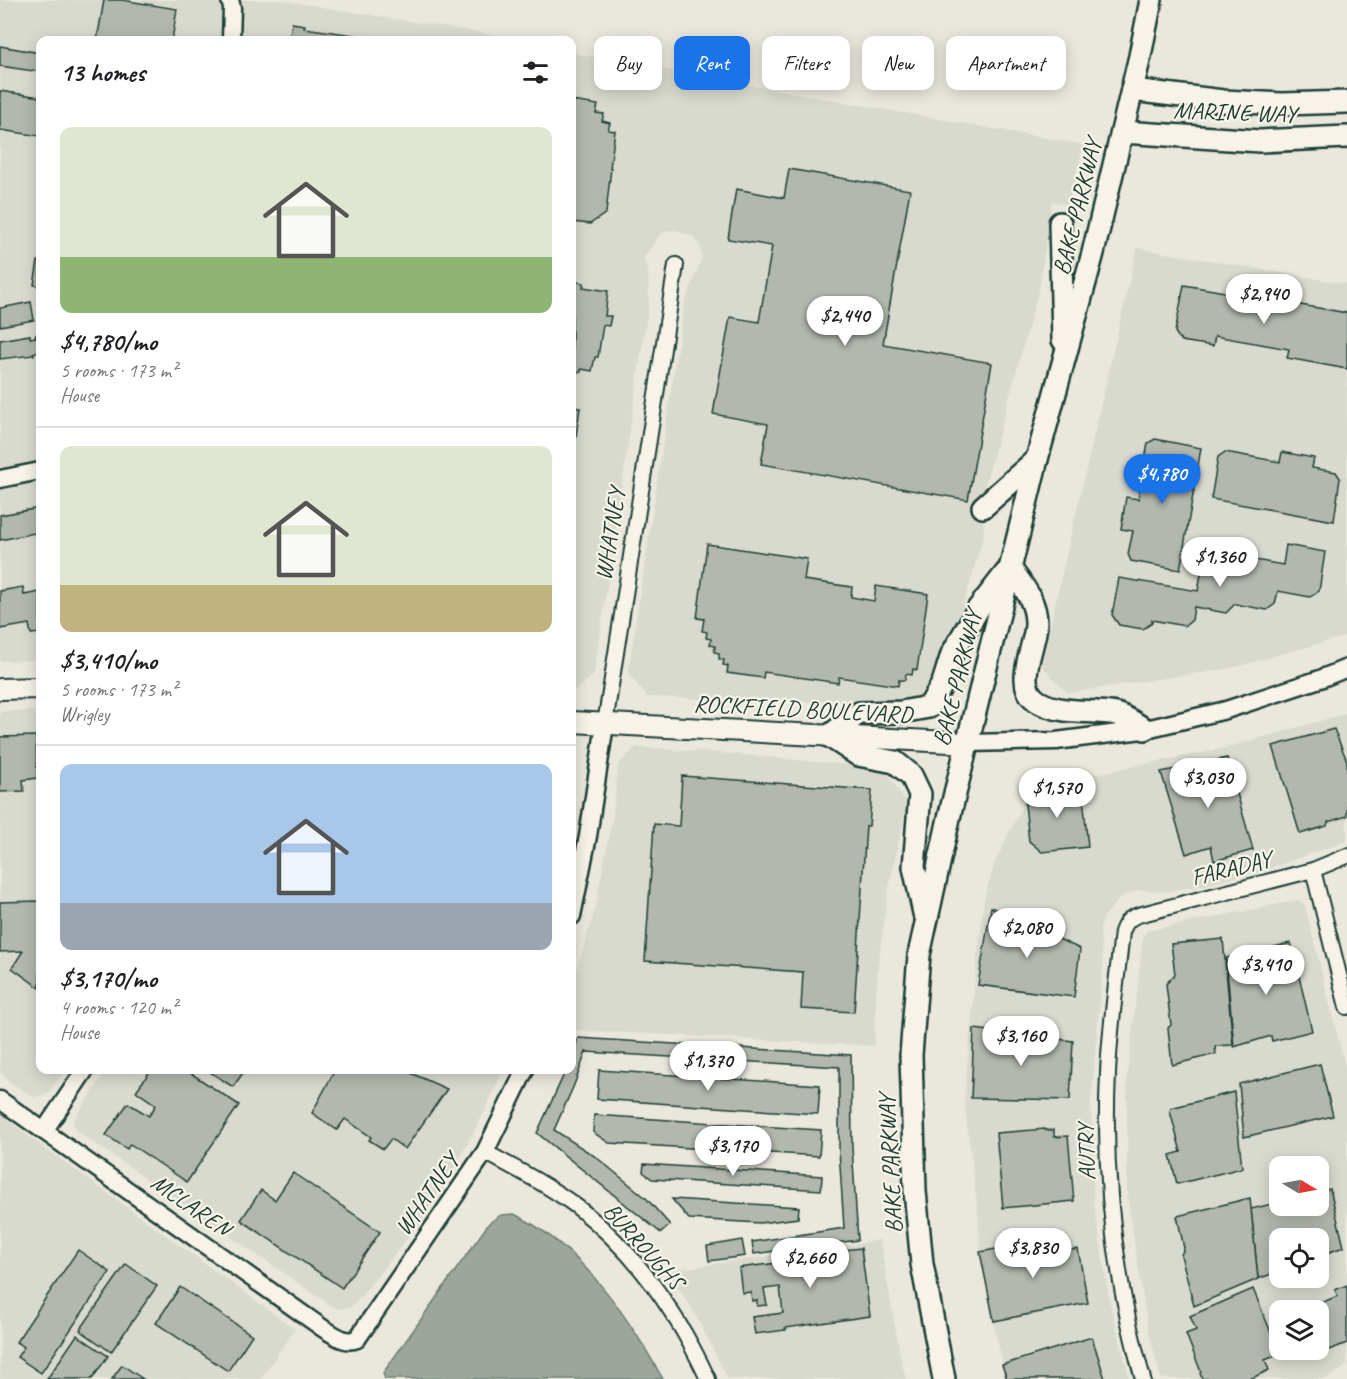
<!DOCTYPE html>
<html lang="en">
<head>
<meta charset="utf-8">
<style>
	:root { --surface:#fff; --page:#f6f6f6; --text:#202124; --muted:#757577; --line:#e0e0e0; --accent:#1a73e8 }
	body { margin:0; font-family:Caveat,sans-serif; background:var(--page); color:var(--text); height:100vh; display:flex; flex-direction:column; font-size:22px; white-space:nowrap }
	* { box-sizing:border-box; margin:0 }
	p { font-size:20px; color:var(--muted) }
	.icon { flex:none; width:33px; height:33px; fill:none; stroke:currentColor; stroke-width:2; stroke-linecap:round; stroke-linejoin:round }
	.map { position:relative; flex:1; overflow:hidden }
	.panel { position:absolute; left:36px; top:36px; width:540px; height:1038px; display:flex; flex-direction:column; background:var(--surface); border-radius:12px; box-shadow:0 3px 15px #0003 }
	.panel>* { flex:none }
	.banner { position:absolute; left:594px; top:36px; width:570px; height:54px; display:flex; gap:12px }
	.needle { width:39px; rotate:100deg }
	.controls { position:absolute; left:1269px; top:1156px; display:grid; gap:12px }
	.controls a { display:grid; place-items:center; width:60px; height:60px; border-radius:12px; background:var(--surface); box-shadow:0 3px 15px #0003; font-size:30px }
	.price { position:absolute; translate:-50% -51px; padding:0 14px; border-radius:21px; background:#fff; color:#222; font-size:20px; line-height:39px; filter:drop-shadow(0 2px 3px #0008) }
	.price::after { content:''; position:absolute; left:50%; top:36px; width:18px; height:14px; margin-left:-9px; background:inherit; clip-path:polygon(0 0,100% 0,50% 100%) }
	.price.on { background:var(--accent); color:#fff }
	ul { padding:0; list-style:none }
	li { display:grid; align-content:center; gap:12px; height:318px; padding:0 24px }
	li+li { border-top:2px solid var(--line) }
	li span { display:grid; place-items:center; height:186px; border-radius:12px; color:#555 }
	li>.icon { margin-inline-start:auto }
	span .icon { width:108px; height:108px; fill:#fffc; stroke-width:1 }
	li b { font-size:26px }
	h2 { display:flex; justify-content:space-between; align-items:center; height:72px; padding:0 24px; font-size:26px }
	.chip { padding:0 21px; border-radius:12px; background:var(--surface); box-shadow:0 3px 15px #0003; font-size:21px; line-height:54px }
	.chip.on { background:var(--accent); color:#fff }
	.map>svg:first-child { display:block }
	.built { fill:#d9dacf; fill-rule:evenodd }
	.water { fill:#9ca69c; stroke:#6a7c72; stroke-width:1.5 }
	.building { fill:#b2b8ae; stroke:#1f3d34; stroke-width:1.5 }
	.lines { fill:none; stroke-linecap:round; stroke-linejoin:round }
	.minor-casing { stroke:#1f3d34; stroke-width:18 }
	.tertiary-casing { stroke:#1f3d34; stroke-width:21 }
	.secondary-casing { stroke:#1f3d34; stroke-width:24 }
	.primary-casing { stroke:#1f3d34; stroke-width:26 }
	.minor { stroke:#f7f3e8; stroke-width:14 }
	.tertiary { stroke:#f7f3e8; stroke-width:16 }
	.secondary { stroke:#f7f3e8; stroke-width:20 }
	.primary { stroke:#f7f3e8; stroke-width:21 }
	.labels { text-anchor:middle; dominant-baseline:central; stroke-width:4.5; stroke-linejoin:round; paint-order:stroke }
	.street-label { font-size:24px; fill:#1f3d34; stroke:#f7f3e8 }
</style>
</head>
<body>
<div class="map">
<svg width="1347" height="1379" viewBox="0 0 1347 1379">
	<rect width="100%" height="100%" fill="#eae8dd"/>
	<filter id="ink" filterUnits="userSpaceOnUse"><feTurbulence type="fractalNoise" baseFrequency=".0167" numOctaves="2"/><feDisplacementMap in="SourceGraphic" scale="12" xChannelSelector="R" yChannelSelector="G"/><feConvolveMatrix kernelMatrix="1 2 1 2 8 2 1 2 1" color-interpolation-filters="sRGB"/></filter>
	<g filter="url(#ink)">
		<g class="built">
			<path d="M0 0H280L499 36V39L505 40H40V660L0 661Z"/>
			<path d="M572 53 1084 145 1068 205 1052 202 1039 289 983 493 984 534 968 590 958 620 946 639 935 675 916 705 647 697 628 673 684 305 702 257 700 247 694 237 676 230 666 231 660 235 643 259 648 267 649 301 594 675 574 691H572Z"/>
			<path d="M1137 248 1347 284V636L1232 668 1067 693 1041 665Z"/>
			<path d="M0 711H40V1070H65L48 1094 33 1097 10 1082 0 1072Z"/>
			<path d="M1347 713V841L1265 870 1209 884 1164 892 1138 890 1121 897 1104 917 1100 929 1103 964 1091 1104 1094 1203 1110 1302 1130 1379H1007L993 1323 980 1252 978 1212 964 1100 976 968 984 899 995 862 1030 790 1115 770 1229 747Z"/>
			<path d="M636 747 711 752 884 768 907 804 889 887 878 965 874 1046 572 1030V986L595 909 613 814 618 765Z"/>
			<path d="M1298 900 1305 905 1347 1074V1366L1326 1379H1161L1148 1329 1127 1197V1078L1143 936 1147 931ZM1280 1167H1318V1206H1280ZM1280 1239H1318V1278H1280ZM1280 1311H1318V1350H1280Z"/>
			<path d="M107 1070H503L485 1111 453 1171 418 1225 356 1303 349 1308 339 1309 333 1307 78 1132 73 1123 76 1116Z"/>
			<path d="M0 1113 26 1134 295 1329 261 1379H0Z"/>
			<path d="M880 1240 901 1360 906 1379H728L692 1308 666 1271Z"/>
		</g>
		<path class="water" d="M514 1214C582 1247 627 1315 663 1379H385L383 1373 489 1223 501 1215Z"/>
		<g class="building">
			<path d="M104 0H122L177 9 172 40H97Z"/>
			<path d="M292 23 305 25 304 28 389 40H289Z"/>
			<path d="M0 46 40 53V72L0 66Z"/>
			<path d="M0 91 40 97V136L0 130Z"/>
			<path d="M572 101 598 105 596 113 604 114 602 121 610 123 608 130 615 131 610 168H611L606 213 590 224 572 222 574 210H572Z"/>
			<path d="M789 169 910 190 883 344 992 363 968 500 761 464 768 424 713 414 730 317 759 322 772 246 728 239 736 189 784 198Z"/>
			<path d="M38 261 40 262V286L34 285Z"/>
			<path d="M572 281 584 283 583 287 608 291 605 316H611L609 326 603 325 598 357H595L592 371 581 369V372L572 371Z"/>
			<path d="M1184 285 1347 313V369L1287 358 1289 349 1215 336 1213 346 1181 341 1175 332Z"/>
			<path d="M31 302 34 320 0 326V308Z"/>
			<path d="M40 330V351L33 353 34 355 0 359V340L30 335V338L37 337 35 336Z"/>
			<path d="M572 407 580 408 572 466Z"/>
			<path d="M1155 439 1201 448 1180 570 1131 561 1128 554 1133 531 1121 529 1126 497 1138 499 1148 443Z"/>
			<path d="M1225 452 1280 462 1282 452 1314 458 1312 468 1336 472 1340 478 1334 521 1211 499 1218 457Z"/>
			<path d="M40 508V532L0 540V515Z"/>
			<path d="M707 544 807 559 804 580 852 587 851 597 874 601 876 586 928 594 917 670 913 669 912 675 906 674 905 680H899L898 686 839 677 838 683 764 672 763 678 727 673 728 666 723 665 724 660 719 659V653L714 652 715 646 710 645 711 639 706 638 707 632 702 631 704 619 697 618Z"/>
			<path d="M1286 545 1325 552 1319 591 1310 597 1278 591 1275 604 1267 610 1235 604 1226 613 1194 607 1192 620 1185 626 1152 620V623L1143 629 1119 625 1112 615 1119 578 1198 591 1205 551 1283 565Z"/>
			<path d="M23 587 24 595 40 592V633L31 634 29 624 0 629V591Z"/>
			<path d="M1334 729 1347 761V816L1328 822 1327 826 1300 834 1273 746Z"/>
			<path d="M36 736 37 778 23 780 24 791 0 792V737Z"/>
			<path d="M1227 758 1253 850 1214 861 1211 846 1186 854 1161 772Z"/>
			<path d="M682 776 872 790 869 826H866L854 1012 801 1009 803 972 645 961 654 824 679 826Z"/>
			<path d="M1082 786 1088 847 1042 852 1029 841 1025 804 1035 791Z"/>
			<path d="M40 901V988L12 968 23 951 0 952V902Z"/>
			<path d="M991 907 1080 949 1074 997 978 985Z"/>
			<path d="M1223 939 1233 1045 1215 1046 1216 1054 1172 1065 1168 1028 1171 1025 1166 984 1175 974 1171 944Z"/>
			<path d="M1291 943 1312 1031 1272 1041 1271 1036 1234 1047 1226 958Z"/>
			<path d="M974 1029 1073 1041 1070 1100 971 1098Z"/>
			<path d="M578 1038 851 1055 852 1147 858 1240 754 1254 752 1242 844 1228 839 1150V1067L586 1052 574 1085 554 1130 596 1157 646 1198 670 1225 661 1233 537 1133 566 1070H572V1055Z"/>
			<path d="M1320 1064 1333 1116 1244 1137 1239 1084Z"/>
			<path d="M151 1070H186L239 1105 187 1182 130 1144 127 1149 106 1135 128 1103 149 1116 156 1105 136 1091Z"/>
			<path d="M207 1070H245L233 1087Z"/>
			<path d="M335 1070H404L447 1089 405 1149 391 1139 383 1149 369 1140 371 1137 345 1119 337 1130 312 1113Z"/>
			<path d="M599 1070 820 1085 818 1114 597 1099Z"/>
			<path d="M1234 1092 1242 1168 1177 1184 1170 1155 1181 1152 1170 1111 1171 1108Z"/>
			<path d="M594 1115 821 1130 819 1156 609 1143 593 1132Z"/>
			<path d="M1045 1129V1130H1054V1137L1068 1136 1074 1201 1003 1208 996 1133Z"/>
			<path d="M644 1164 822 1176 821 1190 652 1179 643 1172Z"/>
			<path d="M293 1173 380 1232 342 1288 241 1220 261 1190 275 1200Z"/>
			<path d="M1330 1189 1344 1247 1318 1256V1239H1280V1271L1258 1279 1251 1209 1280 1202V1206H1318V1192Z"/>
			<path d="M1250 1198 1258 1279 1194 1306 1181 1255 1184 1248 1177 1216Z"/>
			<path d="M672 1199 799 1207 798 1218 760 1223 689 1219Z"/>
			<path d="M1053 1238 1056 1253 1078 1249 1088 1303 994 1321 980 1252Z"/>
			<path d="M742 1240 745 1256 709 1261 707 1246Z"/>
			<path d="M861 1248 870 1316 785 1328 786 1330 755 1334 752 1317 783 1313 780 1287 764 1289 767 1305 757 1306V1300L752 1301 751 1292 742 1293 739 1268 777 1263 776 1257Z"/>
			<path d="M78 1250 110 1272 41 1373 17 1357 24 1347 16 1342Z"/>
			<path d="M126 1264 157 1286 111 1352 80 1330Z"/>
			<path d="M1347 1285V1343L1318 1354 1316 1350H1318V1311H1308L1310 1307 1338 1296 1335 1290Z"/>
			<path d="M180 1287 252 1335 228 1371 156 1323Z"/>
			<path d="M1253 1289 1280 1354 1265 1360 1269 1370 1250 1379H1202L1200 1373 1201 1372 1186 1334 1196 1330 1190 1316Z"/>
			<path d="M77 1335 108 1356 92 1379H47Z"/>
			<path d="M1092 1337 1105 1379H1007L1002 1365Z"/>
			<path d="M122 1365 143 1379H112Z"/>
		</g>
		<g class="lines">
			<defs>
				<g id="minor">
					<path d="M605 724 676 265"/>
					<path d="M1313 870 1347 1007"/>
					<path d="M485 1152C516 1169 548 1185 576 1206 635 1251 677 1312 708 1379"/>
					<path d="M1143 1379C1115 1280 1103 1176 1108 1073 1110 1026 1117 979 1122 932 1126 921 1130 917 1142 914L1313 870 1347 856"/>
				</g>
				<g id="tertiary">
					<path d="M230 0 232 8 231 40"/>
					<path d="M0 479 40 471"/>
					<path d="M968 743 1056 741 1142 730 1226 710 1320 679 1347 668"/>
					<path d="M572 916 588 836 605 724"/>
					<path d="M0 1100 324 1329C335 1335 345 1344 357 1339L485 1152 525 1070"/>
					<path d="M44 1131 85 1070"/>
				</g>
				<g id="secondary">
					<path d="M0 689 40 688"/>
					<path d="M572 722 968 743"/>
				</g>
				<g id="primary">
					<path d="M1132 90 1223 101 1282 104 1347 102"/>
					<path d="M1122 132 1260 141 1347 137"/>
					<path d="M1060 223 1063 340"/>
					<path d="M983 507 1037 459"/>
					<path d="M1010 568C1023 586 1037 602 1036 625 1035 648 1012 687 1039 702 1062 715 1092 709 1116 714 1126 716 1136 725 1145 729"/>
					<path d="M924 913 914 867 920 794 911 775 895 762 858 755 829 736 859 713 901 712 929 707 943 683 952 654 978 609 1006 573"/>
					<path d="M944 1379 922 1264 915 1191 911 1055 919 955 949 818 1037 459 1093 253 1140 56 1151 0"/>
				</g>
			</defs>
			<use href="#minor" class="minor-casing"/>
			<use href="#tertiary" class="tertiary-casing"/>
			<use href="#secondary" class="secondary-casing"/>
			<use href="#primary" class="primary-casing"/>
			<use href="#minor" class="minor"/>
			<use href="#tertiary" class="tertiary"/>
			<use href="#secondary" class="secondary"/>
			<use href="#primary" class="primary"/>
		</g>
	</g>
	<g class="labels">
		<g class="street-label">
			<text transform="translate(1235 112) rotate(2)">MARINE WAY</text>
			<text transform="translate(1077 207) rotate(-76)">BAKE PARKWAY</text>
			<text transform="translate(610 534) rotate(-81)">WHATNEY</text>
			<text transform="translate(957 678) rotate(-76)">BAKE PARKWAY</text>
			<text transform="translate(803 709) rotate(3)">ROCKFIELD BOULEVARD</text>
			<text transform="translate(1231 868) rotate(-14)">FARADAY</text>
			<text transform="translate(1086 1152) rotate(-92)">AUTRY</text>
			<text transform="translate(890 1164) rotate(-93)">BAKE PARKWAY</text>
			<text transform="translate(427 1194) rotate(-55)">WHATNEY</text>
			<text transform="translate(191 1205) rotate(35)">MCLAREN</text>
			<text transform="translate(644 1246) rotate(48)">BURROUGHS</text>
		</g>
	</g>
</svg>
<div class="controls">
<a><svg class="needle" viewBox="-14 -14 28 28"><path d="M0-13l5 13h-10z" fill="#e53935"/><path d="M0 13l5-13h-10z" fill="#757577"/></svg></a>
<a><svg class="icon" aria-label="locate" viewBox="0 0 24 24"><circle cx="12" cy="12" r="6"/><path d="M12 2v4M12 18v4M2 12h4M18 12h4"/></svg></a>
<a><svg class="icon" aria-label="layers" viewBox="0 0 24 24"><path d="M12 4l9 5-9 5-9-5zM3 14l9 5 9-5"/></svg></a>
</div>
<b class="price" style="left:1264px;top:325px">$2,940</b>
<b class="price" style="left:845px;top:347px">$2,440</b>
<b class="price on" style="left:1162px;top:505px">$4,780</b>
<b class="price" style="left:1220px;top:588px">$1,360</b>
<b class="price" style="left:1208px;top:809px">$3,030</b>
<b class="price" style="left:1057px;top:819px">$1,570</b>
<b class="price" style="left:1027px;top:959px">$2,080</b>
<b class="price" style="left:1266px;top:996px">$3,410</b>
<b class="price" style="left:1021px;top:1067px">$3,160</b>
<b class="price" style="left:708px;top:1092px">$1,370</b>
<b class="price" style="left:733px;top:1177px">$3,170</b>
<b class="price" style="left:1033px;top:1279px">$3,830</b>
<b class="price" style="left:810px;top:1289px">$2,660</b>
<div class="banner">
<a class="chip">Buy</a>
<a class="chip on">Rent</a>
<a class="chip">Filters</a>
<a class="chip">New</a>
<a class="chip">Apartment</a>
</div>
<section class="panel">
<h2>13 homes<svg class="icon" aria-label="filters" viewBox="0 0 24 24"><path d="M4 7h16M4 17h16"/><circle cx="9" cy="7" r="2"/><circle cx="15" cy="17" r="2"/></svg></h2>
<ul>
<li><span style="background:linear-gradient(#dfe7d0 70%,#8fb573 0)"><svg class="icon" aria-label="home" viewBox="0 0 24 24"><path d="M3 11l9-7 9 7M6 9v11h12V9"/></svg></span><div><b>$4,780/mo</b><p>5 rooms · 173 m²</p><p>House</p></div></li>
<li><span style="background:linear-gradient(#dfe7d0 75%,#c2b280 0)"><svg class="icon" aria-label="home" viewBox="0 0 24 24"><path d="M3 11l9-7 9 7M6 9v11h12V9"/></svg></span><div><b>$3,410/mo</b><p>5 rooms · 173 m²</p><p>Wrigley</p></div></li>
<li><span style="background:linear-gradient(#a9c7e8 75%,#9aa5b1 0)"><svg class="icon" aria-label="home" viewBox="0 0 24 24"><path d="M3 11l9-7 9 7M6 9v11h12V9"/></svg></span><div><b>$3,170/mo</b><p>4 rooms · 120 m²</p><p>House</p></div></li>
</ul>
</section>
</div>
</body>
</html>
